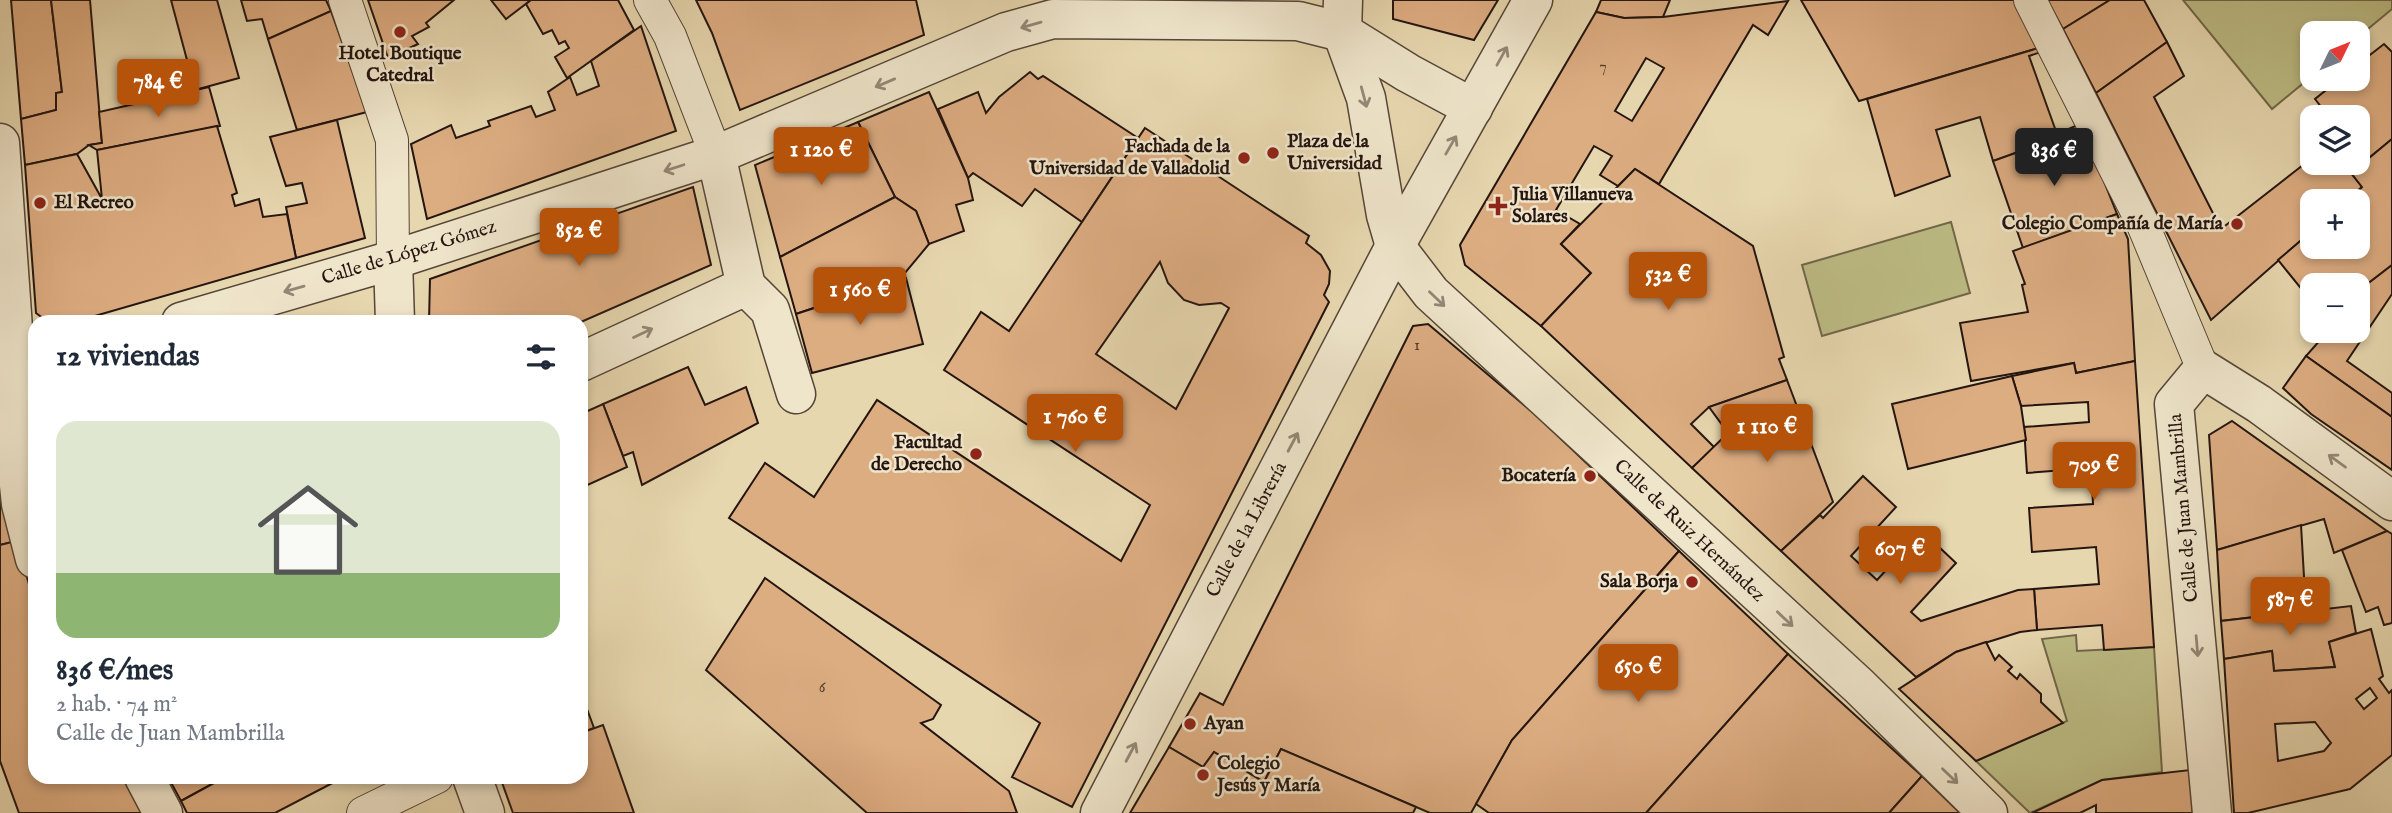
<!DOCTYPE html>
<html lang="es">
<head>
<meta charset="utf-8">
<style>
	:root { --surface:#fff; --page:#f2f2f3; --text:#1f2937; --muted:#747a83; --accent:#b45309 }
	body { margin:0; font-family:"IM FELL English",serif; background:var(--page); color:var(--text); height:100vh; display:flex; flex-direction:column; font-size:26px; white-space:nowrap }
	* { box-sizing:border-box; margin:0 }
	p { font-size:23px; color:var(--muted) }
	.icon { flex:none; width:38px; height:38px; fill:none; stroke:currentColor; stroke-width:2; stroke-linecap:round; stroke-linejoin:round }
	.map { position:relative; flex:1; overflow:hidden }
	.side { position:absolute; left:28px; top:315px; width:560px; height:469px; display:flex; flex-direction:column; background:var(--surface); border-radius:21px; box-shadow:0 4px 10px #0003 }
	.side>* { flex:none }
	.needle { width:46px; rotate:47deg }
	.tools { position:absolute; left:2300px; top:21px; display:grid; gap:14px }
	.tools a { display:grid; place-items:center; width:70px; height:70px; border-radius:14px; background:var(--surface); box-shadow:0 4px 10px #0003; font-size:35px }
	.price { position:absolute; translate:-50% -60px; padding:0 16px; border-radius:7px; background:var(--accent); color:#fff; font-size:23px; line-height:46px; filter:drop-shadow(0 2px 4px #0008) }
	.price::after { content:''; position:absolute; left:50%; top:42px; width:21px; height:16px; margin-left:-10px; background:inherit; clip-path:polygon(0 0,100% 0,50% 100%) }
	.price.selected { background:#222; color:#fff }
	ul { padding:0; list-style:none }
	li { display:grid; align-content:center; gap:14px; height:371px; padding:0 28px }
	li span { display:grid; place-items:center; height:217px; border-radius:21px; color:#555 }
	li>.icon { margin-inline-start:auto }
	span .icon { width:126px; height:126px; fill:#fffc; stroke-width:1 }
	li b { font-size:30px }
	h2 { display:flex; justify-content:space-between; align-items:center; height:84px; padding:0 28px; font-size:30px }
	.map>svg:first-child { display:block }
	.green { fill:#bdbc85; stroke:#70684a; stroke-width:2 }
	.building { fill:#ddad82; stroke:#241510; stroke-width:2; fill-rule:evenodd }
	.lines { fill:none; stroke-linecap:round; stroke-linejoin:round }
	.pedestrian-casing { stroke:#554638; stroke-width:34 }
	.minor-casing { stroke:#554638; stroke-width:41 }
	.pedestrian { stroke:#efe5cb; stroke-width:32 }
	.minor { stroke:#efe5cb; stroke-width:38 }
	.oneway { stroke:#948777 }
	.poi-dot { fill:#8f2418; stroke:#efe5cb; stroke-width:2.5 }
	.labels { text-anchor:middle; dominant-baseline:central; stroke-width:5; stroke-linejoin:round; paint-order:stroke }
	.number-label { font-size:16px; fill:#523b2c }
	.poi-label { font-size:19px; font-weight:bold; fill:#241510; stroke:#efe5cb; text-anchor:start }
	.street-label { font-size:19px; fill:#241510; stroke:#efe5cb }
</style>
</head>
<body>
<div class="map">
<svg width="2392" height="813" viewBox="0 0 2392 813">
	<rect width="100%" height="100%" fill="#e7d7af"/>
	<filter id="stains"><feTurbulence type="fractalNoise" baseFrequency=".00286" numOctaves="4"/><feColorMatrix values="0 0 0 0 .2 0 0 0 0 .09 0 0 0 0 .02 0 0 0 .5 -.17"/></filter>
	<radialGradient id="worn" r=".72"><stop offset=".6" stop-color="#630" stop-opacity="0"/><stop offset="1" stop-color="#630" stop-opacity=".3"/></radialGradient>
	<g class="green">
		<path d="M2183 0H2392V9L2357 38V33H2312V76L2272 109Z"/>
		<path d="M1951 222 1970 293 1822 336 1802 265Z"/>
		<path d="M2076 635 2077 651 2154 647 2162 772 2102 780 2030 813 1976 761 2067 721 2042 639Z"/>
	</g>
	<g class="building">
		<path d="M11 0H51L62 92 56 93V110L21 119Z"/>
		<path d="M51 0H90L102 143 89 145 77 154 25 165 21 119 56 110V93L62 92Z"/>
		<path d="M171 0H217L239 78 195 90Z"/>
		<path d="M241 0H326L331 11 268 39 262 19 247 21Z"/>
		<path d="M368 0H454L426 23 429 27 412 36 418 44 388 58Z"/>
		<path d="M491 0H531L506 19Z"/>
		<path d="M531 0H618L634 30 567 78 555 57 569 48 565 41 559 44 552 30 543 34 526 4Z"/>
		<path d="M696 0H916L924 35 740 110 712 33Z"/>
		<path d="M1393 0H1498L1474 40 1393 19Z"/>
		<path d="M1601 0H1670L1663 17 1624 18 1596 12Z"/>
		<path d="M1801 0H2016L2042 47 1859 101Z"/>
		<path d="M2047 0H2110L2063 29Z"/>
		<path d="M2110 0H2144L2167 42 2096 93 2063 29Z"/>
		<path d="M1788 1 1768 35 1753 25 1659 184 1635 169 1618 186 1600 175 1612 156 1594 146 1556 210 1580 224 1561 244 1591 273 1541 326 1465 265 1460 245 1596 12 1624 18 1663 17ZM1646 58 1664 68 1632 121 1615 111Z"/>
		<path d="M331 11 367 112 297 130 268 39Z"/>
		<path d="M641 26 676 131 427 219 411 144 451 125 456 138 490 126 488 121 531 106 536 117 555 110 548 92 570 77 577 95 599 86 591 61Z"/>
		<path d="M2167 42 2184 76 2154 97 2221 229 2312 158V163H2357V117H2329L2315 99 2340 79H2357V65L2384 44 2392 52V139L2351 173 2362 187 2346 201H2312V231L2211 320 2096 93Z"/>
		<path d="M2042 47 2044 51 2029 56 2057 134 2080 124 2083 129 1993 161 1980 117 1936 130 1950 176 1895 196 1867 99Z"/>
		<path d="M1030 72 1038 79 1043 76 1138 138 1082 222 1035 189 1022 206 973 173 968 178 938 109 978 92 986 113 999 97Z"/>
		<path d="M209 87 220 126 97 150 89 145 102 143 99 112Z"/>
		<path d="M929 92 968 178 973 200 956 205 964 231 929 244 916 211 895 197 858 122Z"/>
		<path d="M337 120 365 238 296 258 286 207 307 203 302 183 286 186 270 137Z"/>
		<path d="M858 122 895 197 780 257 755 165Z"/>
		<path d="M217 126 237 193 232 195 235 206 259 199 263 217 287 214 296 258 74 322H48L36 313 25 165 77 154 102 199 97 150Z"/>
		<path d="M1145 128 1309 236 1306 243 1321 255 1330 271 1329 284 1324 295 1329 302 1072 807 1012 777 1040 723 729 518 765 463 814 497 877 400 1121 561 1150 505 944 370 981 312 1009 331ZM1160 262 1168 283 1184 300 1199 305 1221 303 1229 308 1176 409 1096 354Z"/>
		<path d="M2083 129 2117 214 2023 248 1993 161Z"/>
		<path d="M2392 139V265L2357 292V285H2312V302L2278 260 2312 231V247H2357V201H2346L2362 187 2351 173Z"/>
		<path d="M1635 169 1753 246 1784 357 1779 359 1787 380 1709 407 1691 424 1715 448 1692 468 1541 326 1591 273 1561 244Z"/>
		<path d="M693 187 711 265 581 322H429L430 279Z"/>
		<path d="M895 197 916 211 929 244 900 279 796 314 780 257Z"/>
		<path d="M2117 214 2128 239 2135 361 2076 373 2074 363 1971 381 1960 323 2028 312 2022 285 2025 284 2013 251Z"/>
		<path d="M2392 265V294L2347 361 2392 393V417L2306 356 2328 331H2357V292Z"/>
		<path d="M906 278 923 344 812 373 796 314Z"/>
		<path d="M1428 324 1537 416 1679 551 1512 740 1471 813H1430L1281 749 1264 782 1214 752 1203 767 1169 747 1200 693 1223 705 1413 326Z"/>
		<path d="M2306 356 2392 417V470L2311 414 2283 388Z"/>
		<path d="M2135 361 2154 647 2104 650 2102 625 2037 630 2034 589 2099 584 2096 547 2032 552 2029 508 2093 504 2091 468 2027 473 2024 427 2089 422 2088 402 2021 406 2012 376 2074 363 2076 373Z"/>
		<path d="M688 367 705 405 746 387 758 423 642 485 633 452 623 456 603 404Z"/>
		<path d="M2012 376 2021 406 2026 440 1908 469 1892 404Z"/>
		<path d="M1787 380 1833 502 1781 551 1692 468 1728 433 1709 407Z"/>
		<path d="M603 404 627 467 581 488V414Z"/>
		<path d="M2232 421 2387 531 2334 553 2324 519 2217 550 2209 435Z"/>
		<path d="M1863 476 1896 507 1851 556 1877 580 1922 531 1956 563 1911 612 1921 621 2018 590 2034 589 2037 630 2020 632 1956 652 1916 677 1781 551 1820 515 1823 518Z"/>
		<path d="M0 486 16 541 0 545Z"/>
		<path d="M2301 525 2306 611 2221 621 2217 550Z"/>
		<path d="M2387 531 2392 534V623L2384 625 2378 607 2366 612 2342 550Z"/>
		<path d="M16 541 35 604V777H128L147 813H19L0 761V545Z"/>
		<path d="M1679 551 1788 654 1646 813H1489L1476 804 1512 740Z"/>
		<path d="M765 578 941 705 933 719 921 723 1009 791 1017 813H867L706 670Z"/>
		<path d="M2351 606 2356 633 2329 642 2335 667 2274 671 2272 651 2224 659 2221 621Z"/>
		<path d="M2371 629 2383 676 2379 679 2389 693 2392 690V755L2350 789 2248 813H2234L2224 659 2272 651 2274 671 2335 667 2329 642ZM2370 688 2377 698 2364 709 2356 699ZM2315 722 2331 743 2324 751 2278 761 2275 724Z"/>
		<path d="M1986 642 1995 660 1999 655 2012 667 2008 671 2017 679 2020 674 2041 694V702L2063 723 1976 761 1899 689 1956 652Z"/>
		<path d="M1788 654 1922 776 1889 813H1646Z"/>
		<path d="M581 693 594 728 581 733Z"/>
		<path d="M603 725 634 813H513L500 777H581V733Z"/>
		<path d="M1169 747 1203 767 1214 752 1264 782 1281 749 1416 807 1413 813H1130Z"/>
		<path d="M2190 770 2193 813H2096V805L2080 813H2032L2102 780Z"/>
		<path d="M1922 776 1960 813H1889Z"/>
		<path d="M168 777H225L181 801Z"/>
		<path d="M225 777H344L275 813H187L181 801Z"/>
	</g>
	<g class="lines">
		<defs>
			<g id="pedestrian">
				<path d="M345 0 392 140 393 260"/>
				<path d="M650 0 670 36 716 155"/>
				<path d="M2030 0 2141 220 2203 369"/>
				<path d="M363 813 437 777"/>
			</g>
			<g id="minor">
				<path d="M1343 0 1342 32 1366 98 1386 215 1395 246 1431 293 1859 686 1988 813"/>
				<path d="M0 143 16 371 12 420 21 504 35 559"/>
				<path d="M716 155 746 286 770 310 796 394"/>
				<path d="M393 260 395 322"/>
				<path d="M181 322 393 260 716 155 1006 32 1053 19 1298 21 1342 32 1408 73 1473 108"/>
				<path d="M581 362 746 286"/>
				<path d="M144 777 163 813"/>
				<path d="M472 777 485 813"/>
				<path d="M1100 813 1395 246 1533 0"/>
				<path d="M2212 813 2174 404 2203 369 2259 404 2392 501"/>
			</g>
		</defs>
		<use href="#pedestrian" class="pedestrian-casing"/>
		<use href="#minor" class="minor-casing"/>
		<use href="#pedestrian" class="pedestrian"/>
		<use href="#minor" class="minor"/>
	</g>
	<defs><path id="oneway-shaft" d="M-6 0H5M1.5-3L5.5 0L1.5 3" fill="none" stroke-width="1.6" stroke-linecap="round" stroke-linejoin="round" transform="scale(1.75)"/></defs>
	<g class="oneway">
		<use href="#oneway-shaft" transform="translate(1031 25) rotate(164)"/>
		<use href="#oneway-shaft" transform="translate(1502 56) rotate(-61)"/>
		<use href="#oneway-shaft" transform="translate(885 83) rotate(157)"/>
		<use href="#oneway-shaft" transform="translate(1364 97) rotate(75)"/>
		<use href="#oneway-shaft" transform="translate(1451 145) rotate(-60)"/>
		<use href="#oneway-shaft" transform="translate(674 168) rotate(162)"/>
		<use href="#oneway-shaft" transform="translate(294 289) rotate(164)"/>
		<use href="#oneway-shaft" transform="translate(1437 299) rotate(44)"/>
		<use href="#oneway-shaft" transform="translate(643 333) rotate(-25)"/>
		<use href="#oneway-shaft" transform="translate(1293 442) rotate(-62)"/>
		<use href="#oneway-shaft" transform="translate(2337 461) rotate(-144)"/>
		<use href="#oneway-shaft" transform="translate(1785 619) rotate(43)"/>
		<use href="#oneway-shaft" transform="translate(2197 646) rotate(85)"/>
		<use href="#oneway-shaft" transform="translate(1131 752) rotate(-62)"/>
		<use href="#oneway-shaft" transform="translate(1950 776) rotate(44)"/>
	</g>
	<g class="poi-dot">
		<circle cx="400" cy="32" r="7"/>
		<circle cx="1273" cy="153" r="7"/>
		<circle cx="1244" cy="158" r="7"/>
		<circle cx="40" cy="203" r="7"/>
		<path d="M1494.5 195.5h7v7h7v7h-7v7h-7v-7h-7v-7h7z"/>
		<circle cx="2237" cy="224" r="7"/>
		<circle cx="976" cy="454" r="7"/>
		<circle cx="1590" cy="476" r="7"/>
		<circle cx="1692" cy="582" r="7"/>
		<circle cx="1190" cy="724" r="7"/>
		<circle cx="1203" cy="775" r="7"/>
	</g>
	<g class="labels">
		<g class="number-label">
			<text x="1603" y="67">7</text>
			<text x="1417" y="346">1</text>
			<text x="822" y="688">6</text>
		</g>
		<g class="poi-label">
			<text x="400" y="54" text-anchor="middle">Hotel Boutique<tspan x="400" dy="22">Catedral</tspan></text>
			<text x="1287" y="142">Plaza de la<tspan x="1287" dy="22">Universidad</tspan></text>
			<text x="1230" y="147" text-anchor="end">Fachada de la<tspan x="1230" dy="22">Universidad de Valladolid</tspan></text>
			<text x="1512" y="195">Julia Villanueva<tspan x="1512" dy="22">Solares</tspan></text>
			<text x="54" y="203">El Recreo</text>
			<text x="2223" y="224" text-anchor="end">Colegio Compañía de María</text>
			<text x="962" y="443" text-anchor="end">Facultad<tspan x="962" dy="22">de Derecho</tspan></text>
			<text x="1576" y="476" text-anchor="end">Bocatería</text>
			<text x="1678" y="582" text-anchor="end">Sala Borja</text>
			<text x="1204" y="724">Ayan</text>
			<text x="1217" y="764">Colegio<tspan x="1217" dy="22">Jesús y María</tspan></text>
		</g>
		<g class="street-label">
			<text transform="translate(409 253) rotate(-17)">Calle de López Gómez</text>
			<text transform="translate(2184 508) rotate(-95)">Calle de Juan Mambrilla</text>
			<text transform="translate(1247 530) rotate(-62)">Calle de la Librería</text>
			<text transform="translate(1689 531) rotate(43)">Calle de Ruiz Hernández</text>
		</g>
	</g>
	<rect width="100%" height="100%" filter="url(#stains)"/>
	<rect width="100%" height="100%" fill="url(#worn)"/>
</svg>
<div class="tools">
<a><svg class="needle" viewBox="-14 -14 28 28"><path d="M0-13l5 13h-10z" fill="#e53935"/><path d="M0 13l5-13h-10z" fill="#747a83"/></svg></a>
<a><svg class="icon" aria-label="layers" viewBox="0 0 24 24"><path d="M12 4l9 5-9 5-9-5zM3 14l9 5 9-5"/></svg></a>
<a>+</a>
<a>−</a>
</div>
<b class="price" style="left:158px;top:119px">784 €</b>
<b class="price" style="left:821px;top:187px">1 120 €</b>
<b class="price selected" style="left:2054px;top:188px">836 €</b>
<b class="price" style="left:579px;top:268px">852 €</b>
<b class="price" style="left:1668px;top:312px">532 €</b>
<b class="price" style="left:860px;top:327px">1 560 €</b>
<b class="price" style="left:1075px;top:454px">1 760 €</b>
<b class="price" style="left:1767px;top:464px">1 110 €</b>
<b class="price" style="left:2094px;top:502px">709 €</b>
<b class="price" style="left:1900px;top:586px">607 €</b>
<b class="price" style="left:2290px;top:637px">587 €</b>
<b class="price" style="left:1638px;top:704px">650 €</b>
<section class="side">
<h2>12 viviendas<svg class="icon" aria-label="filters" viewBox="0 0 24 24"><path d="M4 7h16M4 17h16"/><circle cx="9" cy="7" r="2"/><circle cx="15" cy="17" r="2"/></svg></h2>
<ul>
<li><span style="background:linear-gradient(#dfe7d0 70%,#8fb573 0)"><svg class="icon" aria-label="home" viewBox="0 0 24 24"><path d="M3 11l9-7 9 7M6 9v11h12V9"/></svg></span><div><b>836 €/mes</b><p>2 hab. · 74 m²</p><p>Calle de Juan Mambrilla</p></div></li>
</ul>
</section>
</div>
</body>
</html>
